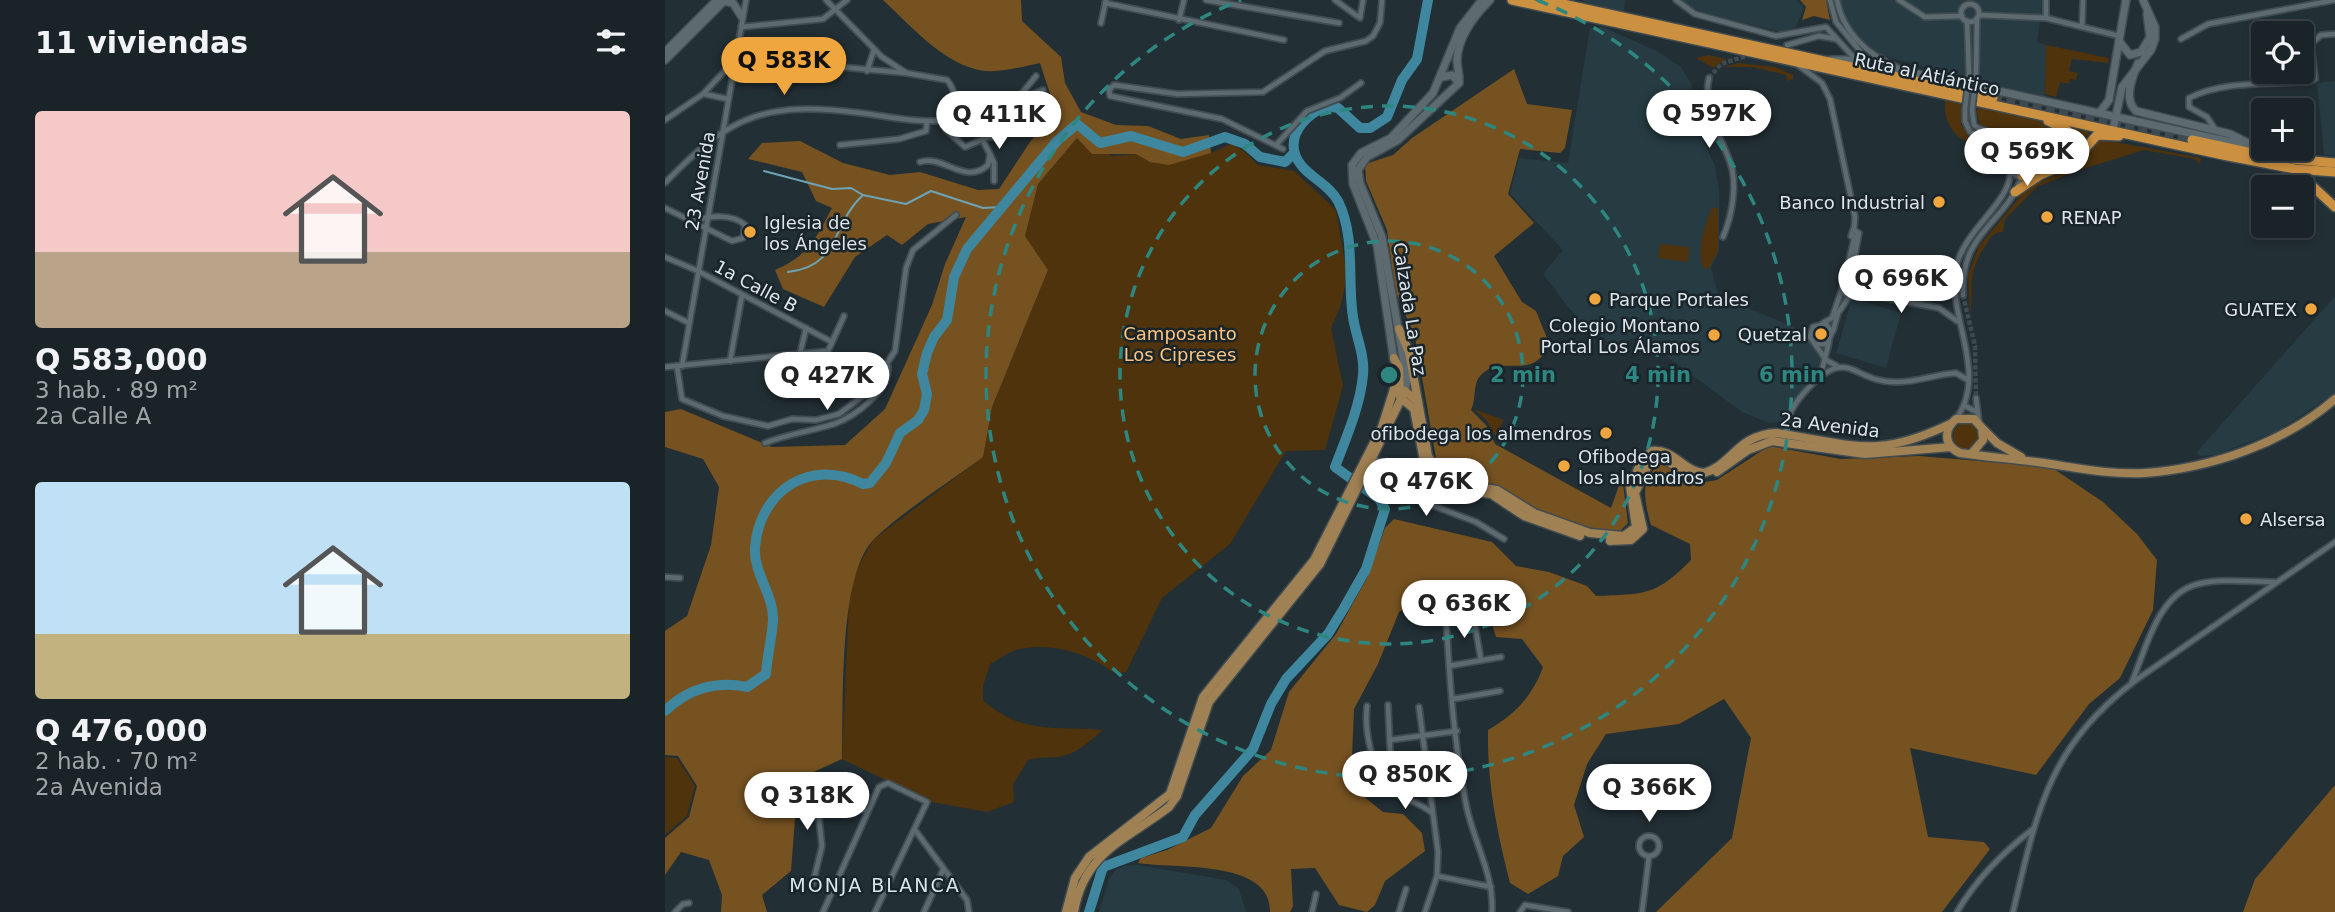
<!DOCTYPE html>
<html lang="es">
<head>
<meta charset="utf-8">
<style>
	:root { --surface:#1a2327; --page:#232b2f; --text:#f1f3f6; --muted:#9fa4a7; --line:#384044; --accent:#f0a63f }
	body { margin:0; font-family:"DejaVu Sans",sans-serif; background:var(--page); color:var(--text); height:100vh; display:flex; flex-direction:column; font-size:26px; white-space:nowrap }
	* { box-sizing:border-box; margin:0 }
	p { font-size:23px; color:var(--muted) }
	.icon { flex:none; width:38px; height:38px; fill:none; stroke:currentColor; stroke-width:2; stroke-linecap:round; stroke-linejoin:round }
	.map { position:relative; flex:1; overflow:hidden }
	.drawer { display:flex; flex-direction:column; background:var(--surface); width:665px }
	.drawer>* { flex:none }
	.controls { position:absolute; left:1586px; top:21px; display:grid; gap:14px }
	.controls a { display:grid; place-items:center; width:63px; height:63px; border-radius:7px; background:var(--surface); box-shadow:0 4px 10px #0003,0 0 0 2px var(--line); font-size:35px }
	.price { position:absolute; translate:-50% -60px; padding:0 16px; border-radius:24px; background:#fff; color:#222; font-size:23px; line-height:46px; filter:drop-shadow(0 2px 4px #0008) }
	.price::after { content:''; position:absolute; left:50%; top:42px; width:21px; height:16px; margin-left:-10px; background:inherit; clip-path:polygon(0 0,100% 0,50% 100%) }
	.price.selected { background:var(--accent); color:#111 }
	ul { padding:0; list-style:none }
	li { display:grid; align-content:center; gap:14px; height:371px; padding:0 35px }
	li span { display:grid; place-items:center; height:217px; border-radius:7px; color:#555 }
	li>.icon { margin-inline-start:auto }
	span .icon { width:126px; height:126px; fill:#fffc; stroke-width:1 }
	li b { font-size:30px }
	h2 { display:flex; justify-content:space-between; align-items:center; height:84px; padding:0 35px; font-size:30px }
	main { display:flex; flex:1; min-height:0 }
	.map>svg:first-child { display:block }
	.built { fill:#263b42 }
	.green { fill:#4e330c }
	.forest { fill:#765221 }
	.lines { fill:none; stroke-linecap:round; stroke-linejoin:round }
	.stream { stroke:#6da3b5; stroke-width:2 }
	.river { stroke:#3e879f; stroke-width:10 }
	.street-tunnel { stroke:#3e4a4f; stroke-width:4.5; stroke-dasharray:4.5 2; stroke-linecap:butt }
	.highway-tunnel { stroke:#3e4a4f; stroke-width:9; stroke-dasharray:9 4.5; stroke-linecap:butt }
	.street-casing { stroke:#414c51; stroke-width:8 }
	.secondary-casing { stroke:#414c51; stroke-width:10 }
	.primary-casing { stroke:#414c51; stroke-width:11 }
	.highway-casing { stroke:#414c51; stroke-width:12 }
	.street { stroke:#5d6b71; stroke-width:4.5 }
	.secondary { stroke:#5d6b71; stroke-width:7 }
	.primary { stroke:#a08154; stroke-width:8 }
	.highway { stroke:#cc9041; stroke-width:9 }
	.street-bridge-casing { stroke:#414c51; stroke-width:8; stroke-linecap:butt }
	.street-bridge { stroke:#5d6b71; stroke-width:4.5 }
	.ring { fill:none; stroke:#2e8680; stroke-width:3.5; stroke-dasharray:12 9 }
	.poi-dot { fill:#f0a63f; stroke:#19252a; stroke-width:2.5 }
	.labels { text-anchor:middle; dominant-baseline:central; stroke-width:5; stroke-linejoin:round; paint-order:stroke }
	.street-label { font-size:18px; fill:#dce4e8; stroke:#19252a }
	.poi-label { font-size:18px; fill:#dce4e8; stroke:#19252a; text-anchor:end }
	.park-label { font-size:18px; fill:#fec47d; stroke:#19252a }
	.neighbourhood-label { font-size:19px; letter-spacing:2px; fill:#d6e6ed; stroke:#19252a }
	.centre { fill:#2e8680; stroke:#19252a; stroke-width:3.5 }
	.ring-label { font-size:21px; text-anchor:middle; font-weight:bold; fill:#2e8680; stroke:#19252a; stroke-width:5; stroke-linejoin:round; paint-order:stroke }
</style>
</head>
<body>
<main>
<section class="drawer">
<h2>11 viviendas<svg class="icon" aria-label="filters" viewBox="0 0 24 24"><path d="M4 7h16M4 17h16"/><circle cx="9" cy="7" r="2"/><circle cx="15" cy="17" r="2"/></svg></h2>
<ul>
<li><span style="background:linear-gradient(#f6c9c9 65%,#b9a48a 0)"><svg class="icon" aria-label="home" viewBox="0 0 24 24"><path d="M3 11l9-7 9 7M6 9v11h12V9"/></svg></span><div><b>Q 583,000</b><p>3 hab. · 89 m²</p><p>2a Calle A</p></div></li>
<li><span style="background:linear-gradient(#bfe0f5 70%,#c2b280 0)"><svg class="icon" aria-label="home" viewBox="0 0 24 24"><path d="M3 11l9-7 9 7M6 9v11h12V9"/></svg></span><div><b>Q 476,000</b><p>2 hab. · 70 m²</p><p>2a Avenida</p></div></li>
</ul>
</section>
<div class="map">
<svg width="1670" height="912" viewBox="0 0 1670 912">
	<rect width="100%" height="100%" fill="#222f34"/>
	<g class="built">
		<path d="M918 0H960L959 12 919 6Z"/>
		<path d="M1016 0H1131L1139 8 1131 27 1116 32 1038 13Z"/>
		<path d="M1172 0H1378L1372 42 1381 45 1380 98 1211 54 1182 27Z"/>
		<path d="M938 27 992 51 1016 67 1026 83 1034 132 1050 166 1054 190V251L1046 268 1054 296 1136 330 1159 361 1116 422 1104 423 1077 412 975 337 962 340 953 348 917 325 878 274 898 250 845 194 854 158 903 163 925 28Z"/>
		<path d="M1670 81V156L1659 155 1652 83Z"/>
		<path d="M1670 296V393L1611 432 1550 455 1535 456 1531 453Z"/>
		<path d="M1187 298 1236 313 1221 368 1171 353Z"/>
		<path d="M472 865 562 880 574 889 581 912H434L444 879 450 870 459 866Z"/>
	</g>
	<g class="green">
		<path d="M1381 45 1444 58 1443 63 1407 59 1404 71 1413 73 1411 80 1405 79 1404 84 1395 82 1391 97 1380 94Z"/>
		<path d="M1044 55 1061 59 1048 68 1031 58Z"/>
		<path d="M1074 63 1110 67 1128 75V79L1122 81 1121 75 1087 67H1058Z"/>
		<path d="M1281 97 1296 100V125L1312 142C1288 144 1276 116 1281 97Z"/>
		<path d="M1315 105C1341 111 1384 112 1401 136L1400 145H1383L1316 126 1311 111Z"/>
		<path d="M1403 126 1425 131C1414 152 1389 169 1366 170L1368 157 1364 149 1403 150Z"/>
		<path d="M412 138 447 156 471 154 485 162 546 153 566 144 579 151 593 165 629 171 671 210 680 263V285L676 305 666 328 678 386 660 450 621 451 565 544 497 598 461 672 451 674C423 653 389 642 354 649 344 651 333 660 325 664L318 686V700C357 735 389 726 438 730 427 739 415 751 401 755 391 759 376 756 363 760L348 784 349 802 322 812 266 802 177 759 184 603 189 574 208 540 318 457 327 407 383 270 360 236 373 184Z"/>
		<path d="M1434 139 1536 158 1535 164 1530 159 1479 150 1411 171 1372 187 1340 219 1338 232C1329 232 1325 237 1321 245 1300 276 1310 284 1305 315L1303 275 1314 246 1358 193 1369 184 1407 169Z"/>
		<path d="M1352 150 1360 152 1363 159 1353 174 1348 171 1346 160Z"/>
		<path d="M1047 207 1053 209V251L1044 268 1039 269C1030 250 1041 224 1047 207Z"/>
		<path d="M995 244 1024 247 1023 262 993 258Z"/>
		<path d="M809 409 839 420 830 436 822 421Z"/>
		<circle cx="1301" cy="436" r="13"/>
		<path d="M0 757 12 758 30 786 22 816 0 835Z"/>
	</g>
	<g class="forest">
		<path d="M218 0H356L357 21 396 57 400 83 416 112 451 125 483 126 516 139 544 135 546 153 504 165 485 162 471 154H427L412 138 373 184 360 236 383 270 327 407 318 457C282 484 242 508 210 538 172 574 179 707 177 759L133 779 126 871 97 895 102 912H56L57 895 44 860 16 852 0 875V838L24 817 32 786 13 756 0 755V631L22 616 46 545 54 487 38 459 0 447V412L16 409 107 447 180 445 220 409 267 305 280 264 301 217 263 224 237 245 222 235 190 257 159 307 118 289 110 270C144 255 150 240 167 208L151 201 137 172 83 159 97 143 135 141 178 163 225 175 255 172 313 190 334 189 365 142 391 112 375 63C355 67 331 75 310 69 275 60 244 24 218 0Z"/>
		<path d="M1135 0H1161L1165 20 1149 16 1137 20 1141 7Z"/>
		<path d="M849 69 862 104 907 110 900 148 895 153 855 149 843 194 869 223 829 256 857 302 871 311 884 343C870 383 836 353 816 375 807 384 812 398 806 410L821 425 830 444 946 508 957 477 963 523 953 533C919 528 891 519 860 503 852 498 845 492 837 488 813 479 791 484 772 464L750 337 730 290 722 230 701 181 700 164 728 155 747 138Z"/>
		<path d="M1104 446 1176 459 1254 456 1386 467 1438 502 1472 534 1492 560 1488 610 1455 678 1424 704 1371 775 1245 748 1263 837 1319 842 1325 849 1277 912H991L1067 838 1086 738 1059 699 1014 724 941 734 922 764 909 805 919 837 898 856 893 876 863 894 845 883C832 832 822 783 823 730 850 714 867 697 878 667L857 639 831 637 823 611 770 591 734 612 713 664 689 709 687 756 698 796 718 812 738 814 757 833 760 851 720 881 710 905 702 912 674 905 650 868 626 869 628 906 625 912H605C607 859 509 869 473 863L476 858 502 850 546 828 578 776 606 750 624 692 671 634 702 578 720 528 729 519 827 542 851 566 884 572 922 586 931 596C979 594 991 596 1026 560L1025 544 986 525C980 504 973 476 997 464L1034 483 1052 480Z"/>
		<path d="M1670 785V912H1578L1590 879Z"/>
	</g>
	<g class="lines">
		<g class="stream">
			<path d="M99 171 167 189 186 188 198 195"/>
			<path d="M123 272C176 266 166 224 198 195L241 204 266 191 318 208 336 207"/>
		</g>
		<g class="river">
			<path d="M0 711C22 689 52 680 82 687L101 674C102 656 107 638 108 620 109 595 88 573 90 547 95 490 146 457 198 484L205 483 221 463 235 433 253 420 259 410 262 394 257 374 262 353 269 337 282 320 289 277 302 249 392 141 412 124 435 143 466 136 518 152 560 137 580 144 595 157 620 162 629 153"/>
			<path d="M424 912 438 867 518 837 530 815 588 749 606 704 621 679 663 634 679 608 701 569 720 509 714 499 670 467C681 438 695 407 698 375 700 355 691 337 688 317 682 280 691 237 673 201 663 182 637 175 630 154 623 132 644 112 663 106L673 108 695 128H705L722 117 737 80 752 59 763 0"/>
		</g>
		<g class="street-tunnel">
			<path d="M1044 78 1056 64 1084 55"/>
			<path d="M1298 295 1310 346 1311 398"/>
		</g>
		<path class="highway-tunnel" d="M1328 98 1527 140"/>
		<defs>
			<g id="street">
				<path d="M161 0 217 57 240 72"/>
				<path d="M541 0 674 23"/>
				<path d="M670 0 692 16"/>
				<path d="M1011 0 1030 14 1111 36 1161 27 1192 61"/>
				<path d="M1165 0 1171 22 1195 51 1194 63"/>
				<path d="M1172 0C1178 33 1204 56 1234 68"/>
				<path d="M1234 0 1260 17 1297 16"/>
				<path d="M440 3 619 40"/>
				<circle cx="1305" cy="13" r="9"/>
				<path d="M1314 15 1381 18 1454 36"/>
				<path d="M695 18 698 0"/>
				<path d="M1381 18V0"/>
				<path d="M514 20 519 0"/>
				<path d="M1302 21 1304 74"/>
				<path d="M436 23 441 0"/>
				<path d="M76 27 158 19 182 0"/>
				<path d="M1417 27 1418 0"/>
				<path d="M1516 39 1543 24 1670 0"/>
				<path d="M1122 45 1154 36 1171 39"/>
				<path d="M1133 65 1157 83 1165 99 1190 217 1189 229"/>
				<path d="M202 71 209 50"/>
				<path d="M1311 75 1312 18"/>
				<path d="M1044 78C1037 110 1055 134 1065 162 1073 184 1067 216 1058 237"/>
				<path d="M39 94 63 99"/>
				<path d="M353 100 378 90"/>
				<path d="M1300 109V121L1305 132 1334 143 1343 157"/>
				<path d="M1307 110 1309 125 1313 128 1346 139"/>
				<path d="M344 115 372 123"/>
				<path d="M278 118 281 130 300 147 323 137H338L345 108 371 76"/>
				<path d="M0 120 38 94 69 61"/>
				<path d="M1550 129 1542 117 1524 107V98C1560 80 1606 85 1646 81L1650 79 1646 44 1656 35 1670 34"/>
				<path d="M175 145 234 139 261 131 262 121"/>
				<path d="M611 145 642 111 675 98 696 83"/>
				<path d="M1350 148 1362 150 1366 159 1361 171 1354 177 1345 172 1343 157Z"/>
				<path d="M618 149 557 119 445 96 444 90 449 85 512 94 598 92 660 51 701 41 708 36 715 23 717 0"/>
				<path d="M325 154 329 163V181"/>
				<path d="M255 162C278 154 300 186 323 165L325 154 318 141"/>
				<path d="M0 183C66 114 101 101 196 113 221 116 246 122 271 121 289 115 295 95 282 80L241 73 154 65 117 66 67 76"/>
				<path d="M0 208 67 241 78 238 80 225C67 213 44 216 28 221"/>
				<path d="M0 257 33 271 167 342"/>
				<circle cx="1183" cy="289" r="6"/>
				<path d="M1178 286 1189 239"/>
				<path d="M1188 287 1186 276 1194 233 1188 230 1186 236 1193 237"/>
				<path d="M1188 292 1274 308 1292 321"/>
				<path d="M1298 295C1295 231 1340 225 1357 176"/>
				<path d="M0 311 24 323"/>
				<path d="M1158 323 1167 318 1177 289"/>
				<path d="M1168 331 1173 313 1186 294"/>
				<path d="M1152 344H1162L1167 332 1161 324 1148 327 1145 337 1161 360 1172 366"/>
				<path d="M135 354 141 328"/>
				<path d="M65 361 77 295"/>
				<path d="M12 366 17 399 58 416 103 426 127 419 151 420 174 414 203 392 230 351 241 268 248 250 291 215"/>
				<path d="M17 366 81 0"/>
				<path d="M0 367 163 351 179 316"/>
				<path d="M1156 374 1164 342"/>
				<path d="M1311 398 1314 422"/>
				<path d="M1300 406 1312 412"/>
				<path d="M1291 419C1323 375 1285 321 1290 273 1295 231 1346 204 1345 172"/>
				<path d="M1121 433C1120 419 1128 406 1137 395 1185 340 1185 384 1233 382 1252 382 1272 374 1291 373L1303 380"/>
				<path d="M100 443C123 434 147 431 169 424 189 417 226 390 223 366"/>
				<path d="M709 459 732 468 753 500 811 522 839 539"/>
				<path d="M0 577 15 578"/>
				<path d="M780 601C784 670 788 742 802 809 810 844 829 875 827 912"/>
				<path d="M808 615 816 660"/>
				<path d="M784 666 836 657"/>
				<path d="M1466 684C1481 650 1492 594 1533 584 1557 578 1585 582 1609 582"/>
				<path d="M788 699 835 691"/>
				<path d="M723 705 727 791"/>
				<path d="M702 706C699 730 707 773 727 790 738 800 754 802 766 812"/>
				<path d="M754 707 773 852 772 876 760 912"/>
				<path d="M725 740 792 731"/>
				<path d="M250 830 302 900 304 912"/>
				<circle cx="984" cy="846" r="10"/>
				<path d="M772 876 826 887"/>
				<path d="M148 883 157 846 154 819 157 808 170 802 202 811"/>
				<path d="M10 912 18 904 24 903"/>
				<path d="M158 912 214 787 223 783 262 802 210 912"/>
				<path d="M259 912 278 870"/>
				<path d="M647 912 651 894"/>
				<path d="M734 912 741 889"/>
				<path d="M855 912 860 905 903 912"/>
				<path d="M977 912 984 856"/>
				<path d="M1292 912C1312 878 1337 853 1368 829"/>
				<path d="M1348 912C1372 811 1383 747 1471 680L1670 542"/>
			</g>
			<g id="secondary">
				<path d="M59 1 68 3 77 17"/>
				<path d="M1454 41 1465 55 1476 52 1485 37 1482 14"/>
				<path d="M0 52 52 0"/>
				<path d="M0 60 60 0"/>
				<path d="M1166 60H1181L1288 81 1593 148 1612 155"/>
				<path d="M1473 63C1467 78 1458 99 1471 111L1565 134 1583 143"/>
				<path d="M777 77 787 75 794 83"/>
				<path d="M1435 112 1444 100 1461 0"/>
				<path d="M1448 130 1457 87 1486 50 1490 39V27L1478 0"/>
				<path d="M729 361 712 245 688 184 687 165 696 153 726 138 768 93 795 28 817 0"/>
				<path d="M740 391 742 380 717 237 695 183 693 170 702 157 733 140 794 83C795 75 792 68 792 60 793 36 809 16 825 0"/>
			</g>
			<g id="primary">
				<path d="M734 329 744 352 763 456 773 473 793 484 832 490 869 513 925 533 959 536 971 527 965 487 977 460 987 451C1008 448 1019 472 1039 473 1067 465 1072 435 1111 433 1188 444 1210 460 1285 424"/>
				<path d="M729 358 734 368 735 396"/>
				<path d="M737 399 749 409 760 466 773 481 794 490 826 494 859 516 915 536"/>
				<path d="M1319 430 1332 443 1356 457"/>
				<path d="M1307 453 1318 440 1317 428 1309 419H1291C1278 430 1279 446 1295 453 1322 457 1351 459 1379 463 1412 468 1446 475 1480 473 1547 468 1619 443 1670 399"/>
				<path d="M1052 472 1083 450 1107 441 1200 454 1286 447"/>
				<path d="M945 541 966 540 978 529 970 493 986 459 997 458 1020 472"/>
				<path d="M401 912 410 878 424 857 505 794 538 697 649 560 717 427 729 389 730 371"/>
				<path d="M409 912C419 852 461 840 504 807L512 796 544 702 655 564 740 391 753 402"/>
			</g>
			<g id="highway">
				<path d="M847 0 1558 155 1630 169 1670 172"/>
				<path d="M880 0 1328 98"/>
				<path d="M1347 140 1387 151 1400 149 1405 141 1402 130 1383 121"/>
				<path d="M1527 140 1605 157 1670 163"/>
				<path d="M1631 171 1670 207"/>
				<path d="M1357 176 1373 175"/>
				<path d="M1350 192 1375 175 1410 160 1432 135 1454 136"/>
			</g>
		</defs>
		<use href="#street" class="street-casing"/>
		<use href="#secondary" class="secondary-casing"/>
		<use href="#primary" class="primary-casing"/>
		<use href="#highway" class="highway-casing"/>
		<use href="#street" class="street"/>
		<use href="#secondary" class="secondary"/>
		<use href="#primary" class="primary"/>
		<use href="#highway" class="highway"/>
		<defs>
			<g id="street-bridge">
				<path d="M1300 109 1304 74"/>
				<path d="M1307 110 1311 75"/>
			</g>
		</defs>
		<use href="#street-bridge" class="street-bridge-casing"/>
		<use href="#street-bridge" class="street-bridge"/>
	</g>
	<g class="ring">
		<circle cx="724" cy="375" r="134"/>
		<circle cx="724" cy="375" r="269"/>
		<path d="M872 0A403 403 0 1 1 576 0"/>
	</g>
	<g class="poi-dot">
		<circle cx="1274" cy="202" r="7"/>
		<circle cx="1382" cy="217" r="7"/>
		<circle cx="85" cy="232" r="7"/>
		<circle cx="930" cy="299" r="7"/>
		<circle cx="1646" cy="309" r="7"/>
		<circle cx="1156" cy="334" r="7"/>
		<circle cx="1049" cy="335" r="7"/>
		<circle cx="941" cy="433" r="7"/>
		<circle cx="899" cy="466" r="7"/>
		<circle cx="1581" cy="519" r="7"/>
	</g>
	<g class="labels">
		<g class="street-label">
			<text transform="translate(1262 74) rotate(12)">Ruta al Atlántico</text>
			<text transform="translate(35 181) rotate(-80)">23 Avenida</text>
			<text transform="translate(91 286) rotate(28)">1a Calle B</text>
			<text transform="translate(745 309) rotate(81)">Calzada La Paz</text>
			<text transform="translate(1165 425) rotate(7)">2a Avenida</text>
		</g>
		<g class="poi-label">
			<text x="1260" y="202">Banco Industrial</text>
			<text x="1396" y="217" text-anchor="start">RENAP</text>
			<text x="99" y="222" text-anchor="start">Iglesia de<tspan x="99" dy="21">los Ángeles</tspan></text>
			<text x="944" y="299" text-anchor="start">Parque Portales</text>
			<text x="1632" y="309">GUATEX</text>
			<text x="1035" y="325">Colegio Montano<tspan x="1035" dy="21">Portal Los Álamos</tspan></text>
			<text x="1142" y="334">Quetzal</text>
			<text x="927" y="433">ofibodega los almendros</text>
			<text x="913" y="456" text-anchor="start">Ofibodega<tspan x="913" dy="21">los almendros</tspan></text>
			<text x="1595" y="519" text-anchor="start">Alsersa</text>
		</g>
		<g class="park-label">
			<text x="515" y="333">Camposanto<tspan x="515" dy="21">Los Cipreses</tspan></text>
		</g>
		<g class="neighbourhood-label">
			<text x="210" y="885">MONJA BLANCA</text>
		</g>
	</g>
	<circle cx="724" cy="375" r="10" class="centre"/>
	<g class="ring-label">
		<text x="858" y="382">2 min</text>
		<text x="993" y="382">4 min</text>
		<text x="1127" y="382">6 min</text>
	</g>
</svg>
<div class="controls">
<a><svg class="icon" aria-label="locate" viewBox="0 0 24 24"><circle cx="12" cy="12" r="6"/><path d="M12 2v4M12 18v4M2 12h4M18 12h4"/></svg></a>
<a>+</a>
<a>−</a>
</div>
<b class="price selected" style="left:119px;top:97px">Q 583K</b>
<b class="price" style="left:1044px;top:150px">Q 597K</b>
<b class="price" style="left:334px;top:151px">Q 411K</b>
<b class="price" style="left:1362px;top:188px">Q 569K</b>
<b class="price" style="left:1236px;top:315px">Q 696K</b>
<b class="price" style="left:162px;top:412px">Q 427K</b>
<b class="price" style="left:761px;top:518px">Q 476K</b>
<b class="price" style="left:799px;top:640px">Q 636K</b>
<b class="price" style="left:740px;top:811px">Q 850K</b>
<b class="price" style="left:984px;top:824px">Q 366K</b>
<b class="price" style="left:142px;top:832px">Q 318K</b>
</div>
</main>
</body>
</html>
